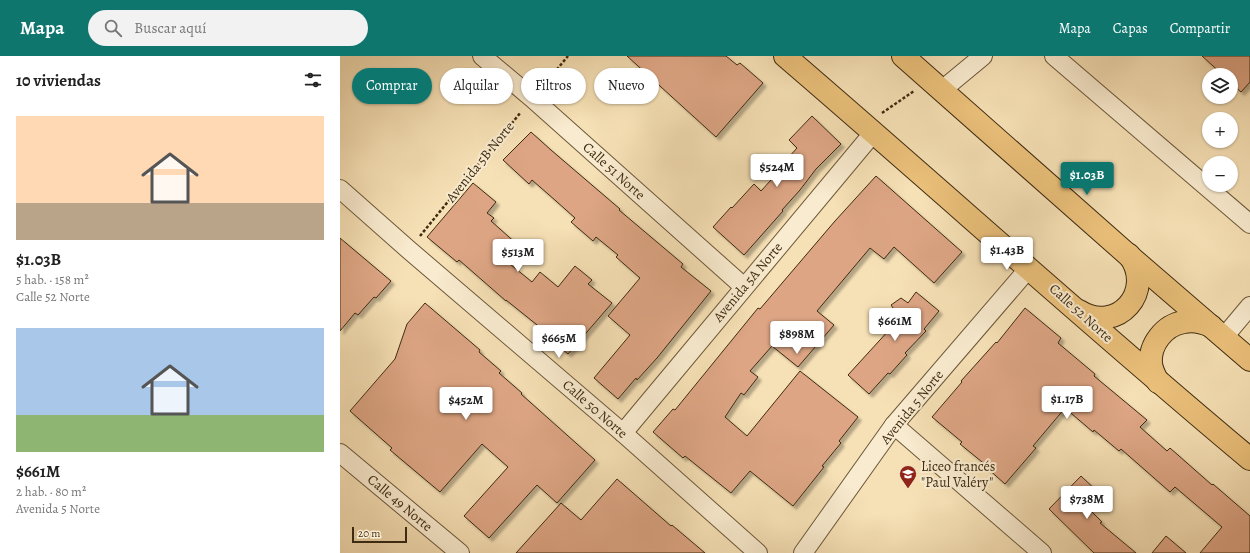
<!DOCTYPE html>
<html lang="es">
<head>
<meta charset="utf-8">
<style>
	:root { --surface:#fff; --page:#f2f2f2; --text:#222; --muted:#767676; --accent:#0f766e }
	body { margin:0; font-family:Alegreya,serif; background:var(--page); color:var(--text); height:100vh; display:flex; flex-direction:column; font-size:15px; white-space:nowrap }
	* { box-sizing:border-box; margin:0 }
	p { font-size:13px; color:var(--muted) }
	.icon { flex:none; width:22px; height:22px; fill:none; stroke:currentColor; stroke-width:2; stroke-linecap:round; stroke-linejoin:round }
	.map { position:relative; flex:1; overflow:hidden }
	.drawer { display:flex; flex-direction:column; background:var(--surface); width:340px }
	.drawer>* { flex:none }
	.top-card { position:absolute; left:12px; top:12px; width:380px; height:36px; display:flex; gap:8px }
	.buttons { position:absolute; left:862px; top:12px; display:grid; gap:8px }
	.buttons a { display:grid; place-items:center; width:36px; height:36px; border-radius:50%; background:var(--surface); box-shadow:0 1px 3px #0004; font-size:20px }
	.scale { position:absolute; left:12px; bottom:10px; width:55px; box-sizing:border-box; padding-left:4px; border:2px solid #3e2b11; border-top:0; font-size:11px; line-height:14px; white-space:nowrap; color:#3e2b11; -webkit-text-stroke:3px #f9ebcf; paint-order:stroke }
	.price { position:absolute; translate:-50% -34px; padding:0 9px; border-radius:4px; background:#fff; color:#222; font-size:13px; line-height:26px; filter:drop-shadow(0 1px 2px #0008) }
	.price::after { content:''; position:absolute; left:50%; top:24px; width:12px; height:9px; margin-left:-6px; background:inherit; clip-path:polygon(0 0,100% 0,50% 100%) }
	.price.on { background:var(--accent); color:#fff }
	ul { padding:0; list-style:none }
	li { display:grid; align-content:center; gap:8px; height:212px; padding:0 16px }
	li span { display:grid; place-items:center; height:124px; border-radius:0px; color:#555 }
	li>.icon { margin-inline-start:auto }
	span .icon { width:72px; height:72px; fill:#fffc; stroke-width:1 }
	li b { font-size:17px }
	h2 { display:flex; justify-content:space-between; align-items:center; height:48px; padding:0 16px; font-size:17px }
	.chip { padding:0 14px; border-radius:18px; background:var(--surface); box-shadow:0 1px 3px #0004; font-size:14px; line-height:36px }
	.chip.on { background:var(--accent); color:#fff }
	header { display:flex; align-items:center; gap:24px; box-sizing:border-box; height:56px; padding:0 20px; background:var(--accent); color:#fff }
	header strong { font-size:19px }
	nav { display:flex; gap:22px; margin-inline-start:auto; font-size:14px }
	.search { width:280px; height:36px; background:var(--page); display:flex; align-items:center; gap:10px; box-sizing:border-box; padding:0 14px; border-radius:22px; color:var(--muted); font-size:15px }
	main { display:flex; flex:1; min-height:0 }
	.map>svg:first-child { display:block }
	.building { fill:#dda584; stroke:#3e2b11; filter:url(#shadow) }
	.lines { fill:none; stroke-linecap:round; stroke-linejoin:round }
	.minor-casing { stroke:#6c583a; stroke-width:20 }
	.major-casing { stroke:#3e2b11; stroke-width:24 }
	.path { stroke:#3e2b11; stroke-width:2.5; stroke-dasharray:3 2; stroke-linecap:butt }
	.minor { stroke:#f9ebcf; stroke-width:18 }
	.major { stroke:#ebc07a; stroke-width:22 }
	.labels { text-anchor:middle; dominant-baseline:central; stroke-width:4; stroke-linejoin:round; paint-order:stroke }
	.street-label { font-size:14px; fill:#3e2b11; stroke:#f9ebcf }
	.poi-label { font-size:14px; fill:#3e2b11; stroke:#f9ebcf; text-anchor:start }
</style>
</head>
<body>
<header>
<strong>Mapa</strong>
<div class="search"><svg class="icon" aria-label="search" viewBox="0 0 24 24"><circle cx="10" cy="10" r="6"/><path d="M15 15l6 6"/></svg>Buscar aquí</div>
<nav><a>Mapa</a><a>Capas</a><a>Compartir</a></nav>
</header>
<main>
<section class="drawer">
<h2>10 viviendas<svg class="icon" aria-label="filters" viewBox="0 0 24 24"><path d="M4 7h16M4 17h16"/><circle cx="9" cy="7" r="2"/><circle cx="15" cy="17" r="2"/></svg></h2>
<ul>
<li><span style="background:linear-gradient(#ffd9b3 70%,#b9a48a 0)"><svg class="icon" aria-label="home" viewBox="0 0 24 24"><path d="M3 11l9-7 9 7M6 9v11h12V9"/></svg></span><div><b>$1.03B</b><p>5 hab. · 158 m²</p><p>Calle 52 Norte</p></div></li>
<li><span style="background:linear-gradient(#a9c7e8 70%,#8fb573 0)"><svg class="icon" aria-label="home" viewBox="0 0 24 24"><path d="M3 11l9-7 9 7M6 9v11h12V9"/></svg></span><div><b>$661M</b><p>2 hab. · 80 m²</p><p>Avenida 5 Norte</p></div></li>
</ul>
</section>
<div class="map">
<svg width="910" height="497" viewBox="0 0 910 497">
	<defs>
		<filter id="shadow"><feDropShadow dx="3.5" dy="3.5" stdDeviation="1" flood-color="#0004"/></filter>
	</defs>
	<rect width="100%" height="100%" fill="#f6e0b5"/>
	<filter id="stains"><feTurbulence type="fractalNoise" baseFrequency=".005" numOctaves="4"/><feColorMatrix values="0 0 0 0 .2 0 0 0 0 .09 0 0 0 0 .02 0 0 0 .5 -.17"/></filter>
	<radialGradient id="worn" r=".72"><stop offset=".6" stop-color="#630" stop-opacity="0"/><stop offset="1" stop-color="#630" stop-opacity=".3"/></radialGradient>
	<g class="building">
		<path d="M287 0H386L397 9 400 7 423 27 376 81Z"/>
		<path d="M862 0H910V26L901 36 891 27V19H883Z"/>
		<path d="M472 60 501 88 476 113 460 134 442 154 443 155 404 199 373 171 391 151 392 152 414 128 421 135 440 114 439 112 457 92 449 84Z"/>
		<path d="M191 76 211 94 280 153 279 154 343 208 341 211 371 235 317 302 297 324 296 322 278 343 254 322 290 279 268 260 300 222 276 201 278 199 256 181 253 185 231 166 235 162 216 145 192 124 189 128 163 104Z"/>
		<path d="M536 120 622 196 594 227 554 191 544 203 530 192 477 255 494 269 458 311 432 290 410 315 418 321 404 339 401 337 385 361 407 380 460 315 518 361 499 385 501 387 482 410 484 411 453 450 410 415 391 437 345 400 343 402 313 376 333 353 335 354 418 252 420 253 495 165Z"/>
		<path d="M133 127 156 146 147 157 154 162 151 165 178 189 165 204 192 226 200 216 218 231 235 210 252 224 248 228 272 247 228 298 210 283 212 281 166 244V245L119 204 117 206 87 181Z"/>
		<path d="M0 182 51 225 36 242 34 241 18 259 15 257 0 275Z"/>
		<path d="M576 236 599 255 584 273 586 275 565 297 567 299 550 318 548 317 529 338 508 319 560 262 551 249 561 242 568 247Z"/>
		<path d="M85 247 140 294 139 296 161 315 159 317 182 337 181 338 255 404 217 447 197 429 149 482 124 460 168 411 142 388 100 436 50 394 52 392 10 355 55 303 67 268Z"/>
		<path d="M685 252 721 282 718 287 755 318 754 320 807 364 800 371 827 395 830 392 872 429 873 428 910 460V497H860L882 471 835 431 830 436 781 393 779 395 754 374 753 376 725 352 693 390 696 392 665 428 646 411 647 410 620 388 622 386 592 361 622 326 621 325 656 286 657 287Z"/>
		<path d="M741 420 760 438 747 451 762 466 760 467 796 497H754L709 453Z"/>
		<path d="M277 423 331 470 332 469 365 497H176L221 447 241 464Z"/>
		<path d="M826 480 846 497H812Z"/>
	</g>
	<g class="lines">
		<defs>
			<g id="minor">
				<path d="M142 0 192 42 404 231"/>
				<path d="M714 0 910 168"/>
				<path d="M602 34 643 0"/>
				<path d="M0 133 69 194 283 377 418 497"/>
				<path d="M884 281 910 250"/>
				<path d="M554 369 702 497"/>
				<path d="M283 377 534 76"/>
				<path d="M0 397 120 497"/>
				<path d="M463 497 554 369 689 212"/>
			</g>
			<g id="major">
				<path d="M445 0C601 134 753 272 910 403"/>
				<path d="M563 0 787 198 910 304"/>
				<path d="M739 255C777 279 816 235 789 199"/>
				<path d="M818 326C815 320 812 315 811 308 809 289 824 269 844 266 853 264 862 266 871 270"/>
			</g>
		</defs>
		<use href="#minor" class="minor-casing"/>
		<use href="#major" class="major-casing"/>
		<g class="path">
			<path d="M204 29 228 0"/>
			<path d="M542 57 574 35"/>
			<path d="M80 180 181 56"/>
		</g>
		<use href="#minor" class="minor"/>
		<use href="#major" class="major"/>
	</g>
	<defs>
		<symbol id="school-pin" viewBox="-11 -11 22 30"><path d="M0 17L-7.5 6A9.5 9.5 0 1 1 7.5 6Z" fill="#8f2418" stroke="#f9ebcf"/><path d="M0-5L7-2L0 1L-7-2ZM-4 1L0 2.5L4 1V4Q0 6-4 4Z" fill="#fff"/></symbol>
	</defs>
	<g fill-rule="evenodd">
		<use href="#school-pin" x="558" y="408" width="20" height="27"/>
	</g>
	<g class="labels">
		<g class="street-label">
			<text transform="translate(140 106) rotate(-51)">Avenida 5B Norte</text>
			<text transform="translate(274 115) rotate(42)">Calle 51 Norte</text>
			<text transform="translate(408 226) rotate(-50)">Avenida 5A Norte</text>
			<text transform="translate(741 257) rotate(42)">Calle 52 Norte</text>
			<text transform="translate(572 351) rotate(-51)">Avenida 5 Norte</text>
			<text transform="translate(255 353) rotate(41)">Calle 50 Norte</text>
			<text transform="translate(60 447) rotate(40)">Calle 49 Norte</text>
		</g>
		<g class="poi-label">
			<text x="581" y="410">Liceo francés<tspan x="581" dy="16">"Paul Valéry"</tspan></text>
		</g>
	</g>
	<rect width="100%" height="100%" filter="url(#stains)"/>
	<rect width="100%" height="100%" fill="url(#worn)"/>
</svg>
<div class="buttons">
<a><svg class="icon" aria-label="layers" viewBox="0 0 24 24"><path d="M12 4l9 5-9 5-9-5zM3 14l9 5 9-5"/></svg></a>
<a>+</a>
<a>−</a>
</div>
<div class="scale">20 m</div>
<b class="price" style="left:437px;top:132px">$524M</b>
<b class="price on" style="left:747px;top:140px">$1.03B</b>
<b class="price" style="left:667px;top:215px">$1.43B</b>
<b class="price" style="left:178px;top:217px">$513M</b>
<b class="price" style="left:555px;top:286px">$661M</b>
<b class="price" style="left:457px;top:299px">$898M</b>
<b class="price" style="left:219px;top:303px">$665M</b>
<b class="price" style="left:727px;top:364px">$1.17B</b>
<b class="price" style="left:126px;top:365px">$452M</b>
<b class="price" style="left:747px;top:464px">$738M</b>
<div class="top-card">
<a class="chip on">Comprar</a>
<a class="chip">Alquilar</a>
<a class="chip">Filtros</a>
<a class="chip">Nuevo</a>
</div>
</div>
</main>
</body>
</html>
